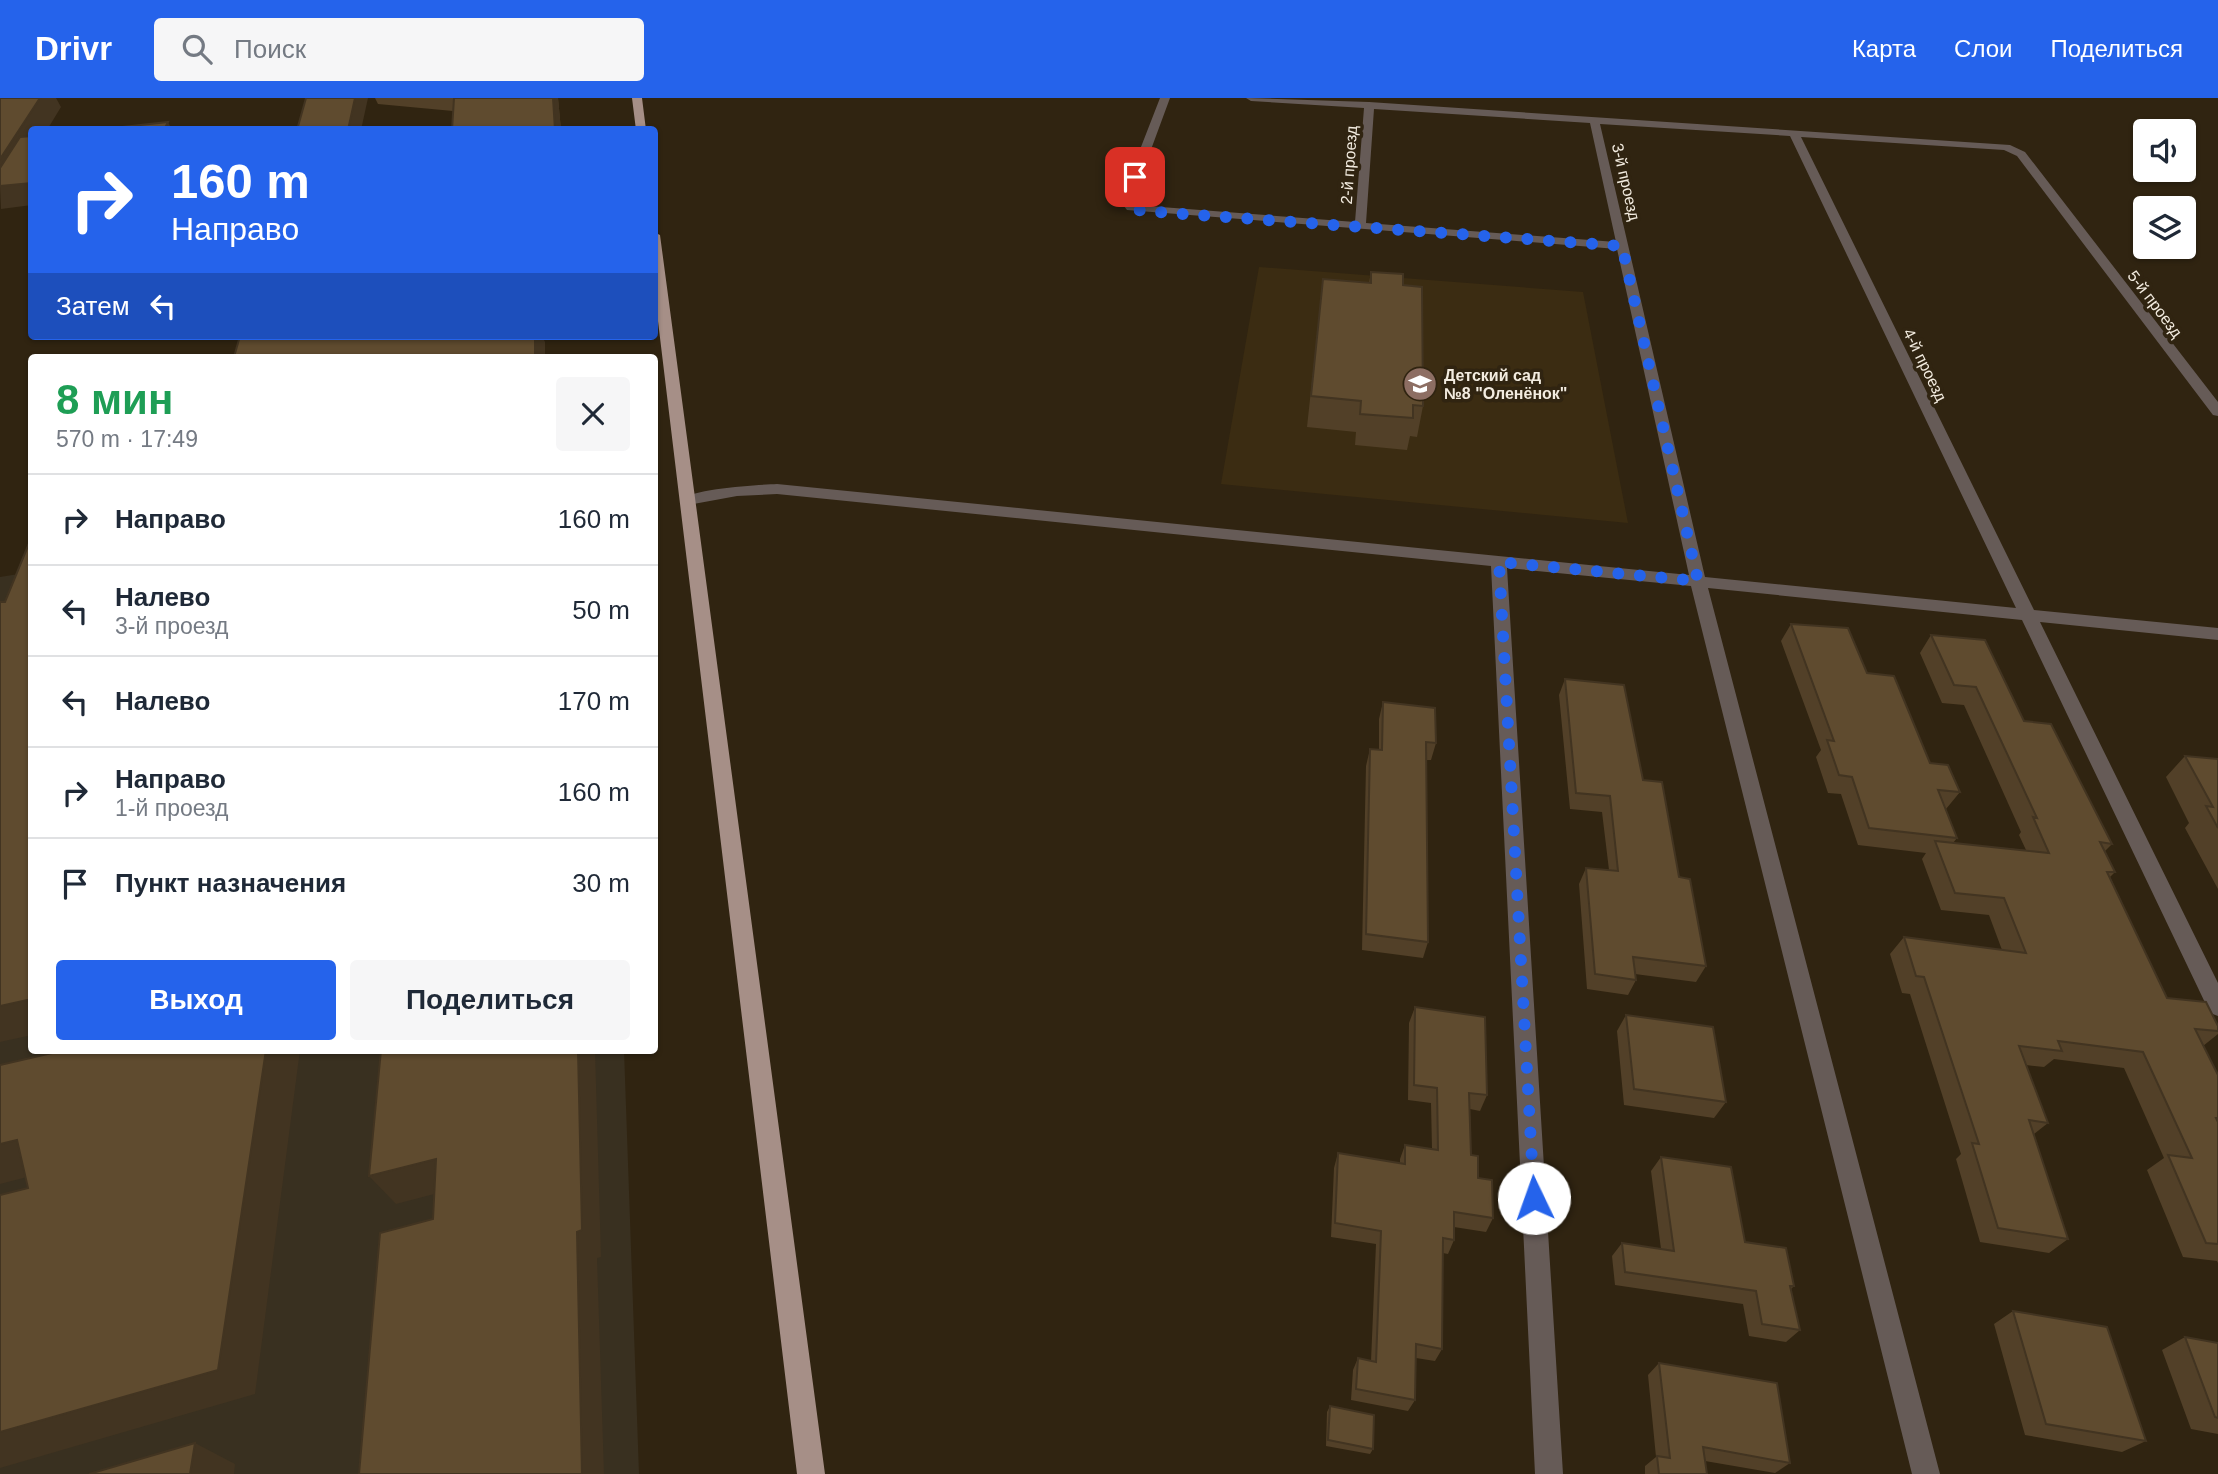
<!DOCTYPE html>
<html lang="ru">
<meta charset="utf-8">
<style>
body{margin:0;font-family:Arial,sans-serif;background:#f6f6f7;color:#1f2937;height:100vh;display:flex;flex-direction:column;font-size:26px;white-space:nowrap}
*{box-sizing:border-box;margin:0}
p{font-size:23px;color:#747a83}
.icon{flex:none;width:38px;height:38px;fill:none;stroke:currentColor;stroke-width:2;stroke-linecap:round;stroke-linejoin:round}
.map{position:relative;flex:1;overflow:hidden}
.panel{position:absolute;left:28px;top:256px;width:630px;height:700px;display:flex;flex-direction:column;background:#fff;border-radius:7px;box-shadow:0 2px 5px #0004}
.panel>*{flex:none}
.banner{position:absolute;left:28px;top:28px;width:630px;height:214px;border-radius:7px;box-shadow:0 2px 5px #0004;background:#2563eb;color:#fff;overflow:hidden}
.fabs{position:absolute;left:2133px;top:21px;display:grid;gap:14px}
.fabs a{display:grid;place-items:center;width:63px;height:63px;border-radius:7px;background:#fff;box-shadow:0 2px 5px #0004;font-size:35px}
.pin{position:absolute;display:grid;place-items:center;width:60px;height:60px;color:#fff;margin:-30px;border-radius:14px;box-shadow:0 4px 10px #0006}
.me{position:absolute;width:77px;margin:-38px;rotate:357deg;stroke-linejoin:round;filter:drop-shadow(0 0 5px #0008)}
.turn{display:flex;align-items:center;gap:24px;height:147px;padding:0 28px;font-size:32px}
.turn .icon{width:91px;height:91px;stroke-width:2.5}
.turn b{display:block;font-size:49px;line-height:60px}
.then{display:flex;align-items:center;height:66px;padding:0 28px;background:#0003;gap:14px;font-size:26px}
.round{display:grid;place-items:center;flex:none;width:74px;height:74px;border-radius:7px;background:#f6f6f7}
.summary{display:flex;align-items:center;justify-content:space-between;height:119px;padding:0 28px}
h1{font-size:42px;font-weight:700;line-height:52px;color:#1e9e55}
.action{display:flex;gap:14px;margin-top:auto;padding:14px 28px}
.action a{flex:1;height:80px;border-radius:7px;background:#2563eb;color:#fff;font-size:28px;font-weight:700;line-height:80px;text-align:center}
.action a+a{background:#f6f6f7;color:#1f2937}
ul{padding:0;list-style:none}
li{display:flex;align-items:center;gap:21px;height:91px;padding:0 28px;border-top:2px solid #e0e1e3}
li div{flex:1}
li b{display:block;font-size:26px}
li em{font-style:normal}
header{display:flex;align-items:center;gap:42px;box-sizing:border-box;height:98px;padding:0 35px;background:#2563eb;color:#fff}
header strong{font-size:33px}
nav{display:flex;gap:38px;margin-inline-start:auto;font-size:24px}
.search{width:490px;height:63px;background:#f6f6f7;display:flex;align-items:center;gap:18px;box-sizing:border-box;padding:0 24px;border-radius:7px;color:#747a83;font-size:26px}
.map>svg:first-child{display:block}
</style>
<header>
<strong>Drivr</strong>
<div class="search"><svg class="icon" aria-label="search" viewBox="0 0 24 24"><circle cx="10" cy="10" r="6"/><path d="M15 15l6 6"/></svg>Поиск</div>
<nav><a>Карта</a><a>Слои</a><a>Поделиться</a></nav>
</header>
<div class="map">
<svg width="2218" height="1376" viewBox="0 0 2218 1376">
<rect width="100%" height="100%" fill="#302411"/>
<!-- industrial -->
<path fill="#393020" d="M31,474L32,952H624L639,1376H0V479Z"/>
<!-- built -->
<path fill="#3b2c12" d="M1259,169L1583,194L1628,425L1221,386Z"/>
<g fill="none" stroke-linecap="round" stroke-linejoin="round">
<!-- minor -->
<path fill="#665b57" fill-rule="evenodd" d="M1160,0H1170L1132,103L1135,107L1355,124L1364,10L1251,3L1246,0L1369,4L2010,47L2025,54L2218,304V318L2213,317L2017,58L2004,52L1801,39L2034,512L2218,530V542L2040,524L2218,885V918L2210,915L2022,522L1708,490L1940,1376H1912L1691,488L1507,470L1563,1376H1535L1491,468L777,396L737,398L688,407L680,402C694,390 757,387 777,386L1689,477L1617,151L1127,112L1120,103ZM1374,11L1590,25L1616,144L1366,125ZM1600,26L1790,38L2016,510L1705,479Z"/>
<!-- primary -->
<path fill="#a68f87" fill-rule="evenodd" d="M632,0H642L646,32H636Z
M654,134L660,137L825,1376H797L654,190Z"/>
</g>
<!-- wall -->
<path fill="#524028" d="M375,0H558L561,32H452L453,13L378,6Z
M1371,174L1423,308L1417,339L1410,338L1407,352L1355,347L1356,334L1307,329L1323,181L1369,185Z
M1791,526L1867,575L1930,665L1960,694L1946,711L1957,740L1953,745L2026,752L2019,737L2021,734L1964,607L1942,605L1920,555L1931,537L2024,623L2112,746L2105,753L2115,774L2110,779L2167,900L2218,928V936L2203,948L2218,977V1165L2217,1163L2183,1159L2147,1072L2164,1060L2124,970L2054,961L2044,969L2026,967L2048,1025L2034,1036L2068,1141L2049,1155L1980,1144L1956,1061L1961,1056L1910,896L1902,895L1890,856L1904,839L2002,852L1989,817L1941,812L1922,761L1926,755L1858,747L1841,696L1828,695L1816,659L1821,652L1781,543Z
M1565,581L1643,682L1679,779L1706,868L1696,884L1635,876L1636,882L1628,897L1587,891L1579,786L1586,770L1609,772L1602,714L1570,711L1559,597Z
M1383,604L1436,645L1431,662H1426L1428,844L1423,860L1362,852L1366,668L1370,651L1379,652V621Z
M2185,658L2218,661V791L2185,730L2189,725L2166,679Z
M1415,909L1487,997L1480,1013L1470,1011L1471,1057L1493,1120L1486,1134L1454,1129V1142L1448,1156L1443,1155L1442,1251L1435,1263L1416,1260L1415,1302L1408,1313L1351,1302L1353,1272L1358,1260L1371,1263L1376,1146L1331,1139L1334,1070L1338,1055L1400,1065V1061L1405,1047L1432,1051L1431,1005L1408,1002L1409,925Z
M1626,917L1726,1004L1714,1020L1624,1007L1617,933Z
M1661,1059L1745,1144L1794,1188L1791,1191L1800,1232L1786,1244L1749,1238L1743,1206L1615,1187L1612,1158L1622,1145L1661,1151L1651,1073Z
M2013,1213L2146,1343L2122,1354L2025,1337L1994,1226Z
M2185,1239L2218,1245V1336L2191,1331L2162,1252Z
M1659,1265L1790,1365L1775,1375L1705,1363L1707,1376H1645V1368L1656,1359L1648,1277Z
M1330,1308L1373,1351L1370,1356L1326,1348L1327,1314Z"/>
<!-- shaded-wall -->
<path fill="#423421" d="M40,0H56L61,9L47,32H32V57L0,86V61Z
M355,0H368L361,32H348Z
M553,0H558L561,32H555Z
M168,24L172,32H164Z
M32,85V107L1,111L0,88Z
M535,238H542L545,244V259H535Z
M32,901V937L0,944V908Z
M266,952H300L255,1296L0,1370V1334Z
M578,952H595L601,1159L597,1160L604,1376H582L577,1134Z
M17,1042L58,1071L0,1086V1046Z
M436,1061L461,1089L396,1106L369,1078Z
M195,1345L235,1366L234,1376H190Z"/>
<!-- building -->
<path fill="#5f4b2f" stroke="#423421" stroke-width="2" d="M0,0H40L0,61Z
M306,0H355L348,32H297Z
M454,0H553L555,32H452Z
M168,24L164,32H95Z
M32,38V85L0,88V70L20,39Z
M1371,174L1403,176V187L1422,189L1423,308L1413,307V320L1360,316L1361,303L1311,298L1323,181L1371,185Z
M240,238H535V259H234Z
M32,438V901L0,908V504H5Z
M1791,526L1848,530L1867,575L1894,578L1930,665L1948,667L1960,694L1938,692L1957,740L1869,730L1852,679L1839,677L1827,642L1834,643Z
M1931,537L1985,542L2024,623L2051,626L2112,746L2100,744L2115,774H2107L2167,900L2206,904L2218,928V933L2195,931L2218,977V1020H2216L2218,1024V1146L2206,1145L2168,1057L2192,1060L2143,954L2058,943L2062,953L2019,948L2048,1025L2029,1022L2068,1141L1998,1130L1972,1045L1979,1046L1924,879L1916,878L1904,839L2026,855L2004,800L1955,795L1935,743L2049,755L2033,719L2037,720L1976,589L1954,587Z
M1565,581L1624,587L1643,682L1662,684L1679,779L1690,781L1706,868L1633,859L1636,882L1595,876L1586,770L1618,773L1610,698L1576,695Z
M1383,604L1435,610L1436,645L1426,644L1428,844L1366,836L1370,651L1382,652Z
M2185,658L2218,661V730L2206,708L2213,709Z
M1415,909L1485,919L1487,997L1469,995L1471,1057L1478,1058V1080L1492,1082L1493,1120L1454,1114V1142L1443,1140L1442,1251L1416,1246L1415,1302L1356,1291L1358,1260L1376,1264L1381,1133L1335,1125L1338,1055L1405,1066V1047L1438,1052L1437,990L1414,987Z
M1626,917L1713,929L1726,1004L1634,991Z
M65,952H266L218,1272L0,1334V1097L28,1090L17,1042L0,1046V967Z
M381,952H578L582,1132L577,1134L582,1376H359L380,1135L433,1121L436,1061L369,1078Z
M1661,1059L1731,1069L1745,1144L1786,1150L1794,1188H1790L1800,1232L1762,1226L1756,1193L1625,1174L1622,1145L1674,1153Z
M2013,1213L2107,1229L2146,1343L2046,1326Z
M2185,1239L2218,1245V1320L2215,1319Z
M1659,1265L1777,1285L1790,1365L1703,1349L1707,1376H1659L1657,1358L1670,1360Z
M1330,1308L1374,1317L1373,1351L1328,1342Z
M195,1345L190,1376H89Z"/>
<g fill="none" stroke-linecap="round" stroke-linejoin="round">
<!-- route -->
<path stroke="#2563eb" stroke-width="12" stroke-dasharray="0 21.6" d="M1135,79L1126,103L1131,110L1143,113L1622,148L1698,483L1499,464L1534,1100"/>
</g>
<!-- icons -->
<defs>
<g id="school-disc" transform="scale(1.75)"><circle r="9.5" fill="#8d6e63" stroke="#302411"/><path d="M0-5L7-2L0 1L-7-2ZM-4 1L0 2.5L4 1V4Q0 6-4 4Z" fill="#fff"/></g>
</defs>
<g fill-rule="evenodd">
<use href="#school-disc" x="1420" y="286"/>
</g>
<g text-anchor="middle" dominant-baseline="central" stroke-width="7" stroke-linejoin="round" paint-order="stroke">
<!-- far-street labels -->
<g font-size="16" fill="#f3ece0" stroke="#302411">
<text transform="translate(1349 67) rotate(-86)">2-й проезд</text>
<text transform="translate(1626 84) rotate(77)">3-й проезд</text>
<text transform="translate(2155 206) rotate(53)">5-й проезд</text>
<text transform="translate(1925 267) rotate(64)">4-й проезд</text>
</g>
<!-- far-poi labels -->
<g font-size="16" font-weight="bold" fill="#f3ece0" stroke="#302411" text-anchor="start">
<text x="1444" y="277">Детский сад<tspan x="1444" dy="18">№8 "Оленёнок"</tspan></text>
</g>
</g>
</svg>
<div class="fabs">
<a><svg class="icon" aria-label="sound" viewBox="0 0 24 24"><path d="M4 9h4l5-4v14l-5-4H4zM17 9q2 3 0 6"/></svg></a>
<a><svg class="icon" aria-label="layers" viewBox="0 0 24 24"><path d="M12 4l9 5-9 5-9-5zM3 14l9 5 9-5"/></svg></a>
</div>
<div class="pin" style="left:1135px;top:79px;background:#d93025"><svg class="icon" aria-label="arrive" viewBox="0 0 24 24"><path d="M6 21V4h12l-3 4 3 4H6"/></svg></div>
<svg class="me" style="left:1534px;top:1100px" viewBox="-20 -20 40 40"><circle r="19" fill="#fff"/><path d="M0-13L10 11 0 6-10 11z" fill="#2563eb"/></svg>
<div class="banner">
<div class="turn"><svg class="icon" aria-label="right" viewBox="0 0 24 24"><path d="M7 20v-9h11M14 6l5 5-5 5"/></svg><div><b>160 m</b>Направо</div></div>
<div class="then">Затем<svg class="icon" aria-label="left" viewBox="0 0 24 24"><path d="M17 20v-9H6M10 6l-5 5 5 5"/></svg></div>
</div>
<section class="panel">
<div class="summary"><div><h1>8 мин</h1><p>570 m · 17:49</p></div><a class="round"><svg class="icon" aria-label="close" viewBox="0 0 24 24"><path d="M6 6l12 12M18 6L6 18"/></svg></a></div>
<ul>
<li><svg class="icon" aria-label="right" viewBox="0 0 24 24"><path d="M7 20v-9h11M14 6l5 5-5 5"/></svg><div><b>Направо</b></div><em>160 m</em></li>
<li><svg class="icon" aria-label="left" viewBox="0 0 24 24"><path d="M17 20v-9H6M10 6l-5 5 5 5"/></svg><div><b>Налево</b><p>3-й проезд</p></div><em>50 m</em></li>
<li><svg class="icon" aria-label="left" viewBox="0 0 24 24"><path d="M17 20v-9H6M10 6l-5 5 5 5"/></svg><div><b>Налево</b></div><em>170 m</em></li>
<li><svg class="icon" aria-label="right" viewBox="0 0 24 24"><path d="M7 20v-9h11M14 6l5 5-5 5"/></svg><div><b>Направо</b><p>1-й проезд</p></div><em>160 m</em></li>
<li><svg class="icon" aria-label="arrive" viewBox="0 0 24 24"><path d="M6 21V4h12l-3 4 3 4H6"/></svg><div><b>Пункт назначения</b></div><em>30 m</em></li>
</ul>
<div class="action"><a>Выход</a><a>Поделиться</a></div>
</section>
</div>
